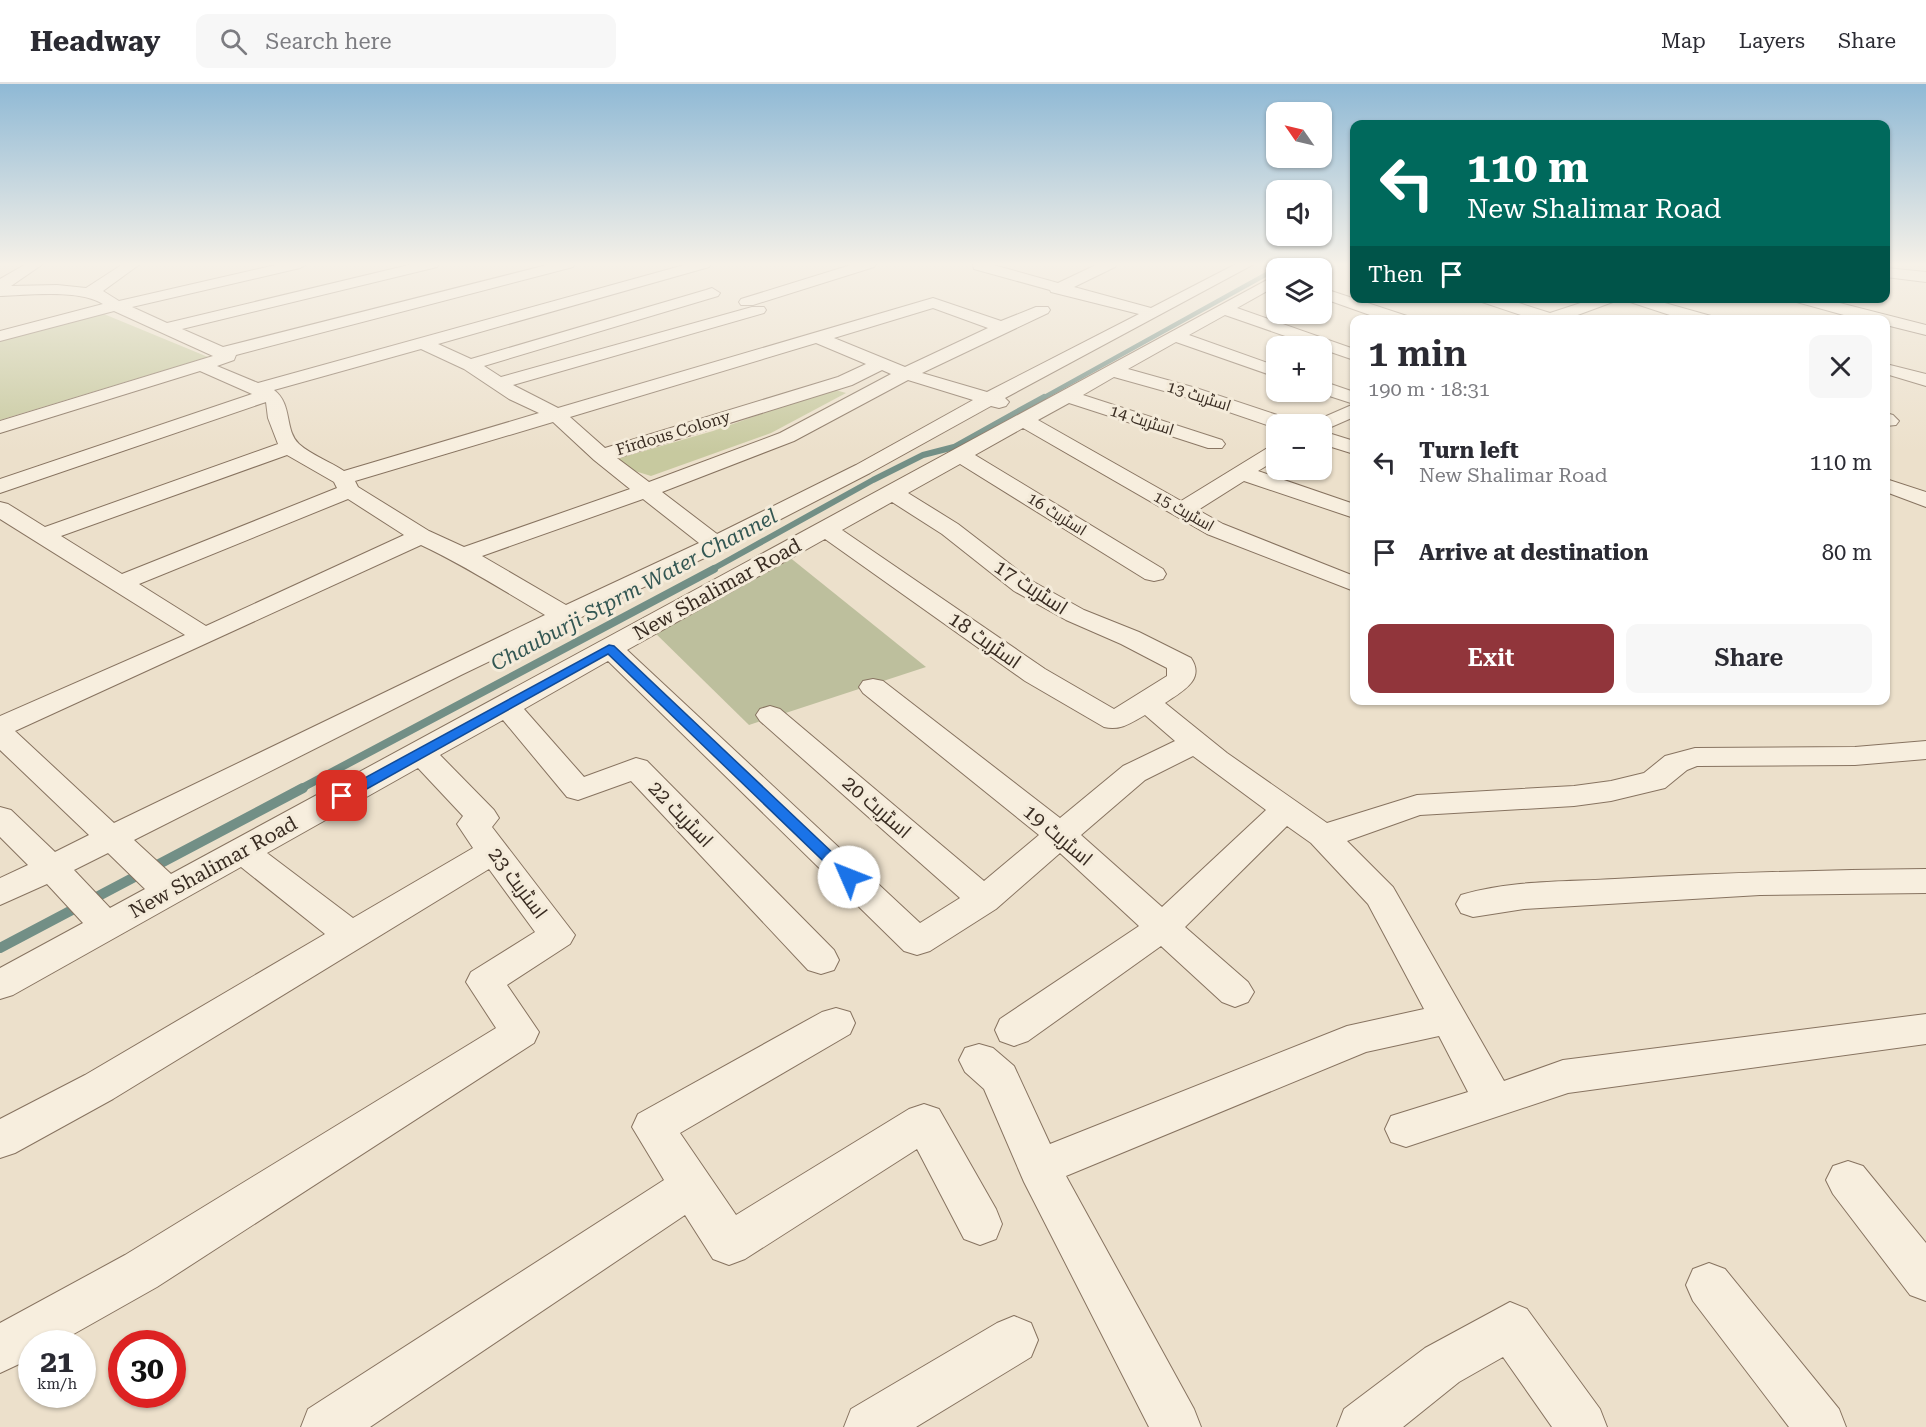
<!DOCTYPE html>
<meta charset="utf-8">
<style>
body{margin:0;font-family:"Roboto Serif",Cairo,serif;background:#f7f7f7;color:#2b2b33;height:100vh;display:flex;flex-direction:column;font-size:22px;white-space:nowrap}
*{box-sizing:border-box;margin:0}
p{font-size:20px;color:#7c7c81}
.icon{flex:none;width:33px;height:33px;fill:none;stroke:currentColor;stroke-width:2;stroke-linecap:round;stroke-linejoin:round}
.map{position:relative;flex:1;overflow:hidden}
.panel{position:absolute;left:1350px;top:231px;width:540px;height:390px;display:flex;flex-direction:column;background:#fff;border-radius:12px;box-shadow:0 2px 4px #0004}
.panel>*{flex:none}
.banner{position:absolute;left:1350px;top:36px;width:540px;height:183px;border-radius:12px;box-shadow:0 2px 4px #0004;background:#00695c;color:#fff;overflow:hidden}
.needle{width:39px;rotate:304deg}
.fabs{position:absolute;left:1266px;top:18px;display:grid;gap:12px}
.fabs a{display:grid;place-items:center;width:66px;height:66px;border-radius:12px;background:#fff;box-shadow:0 2px 4px #0004;font-size:30px}
.speed{position:absolute;left:18px;top:1246px;display:flex;gap:12px;font-size:30px;font-weight:700;text-align:center}
.speed>*{display:grid;place-content:center;width:78px;height:78px;border-radius:50%;background:#fff;box-shadow:0 2px 4px #0004;line-height:1}
.speed small{font-size:15px;font-weight:400}
.speed .limit{border:9px solid #d22;background:#fff;color:#111}
.pin{position:absolute;display:grid;place-items:center;width:51px;height:51px;color:#fff;margin:-26px;border-radius:12px;box-shadow:0 3px 9px #0006}
.me{position:absolute;width:66px;margin:-33px;rotate:314deg;stroke-linejoin:round;filter:drop-shadow(0 0 4px #0008)}
.turn{display:flex;align-items:center;gap:21px;height:126px;padding:0 18px;font-size:27px}
.turn .icon{width:78px;height:78px;stroke-width:2.5}
.turn b{display:block;font-size:42px;line-height:51px}
.then{display:flex;align-items:center;height:57px;padding:0 18px;background:#0003;gap:12px;font-size:22px}
.round{display:grid;place-items:center;flex:none;width:63px;height:63px;border-radius:12px;background:#f7f7f7}
.overview{display:flex;align-items:center;justify-content:space-between;height:102px;padding:0 18px}
h1{font-size:36px;font-weight:600;line-height:45px}
.primary-button{display:flex;gap:12px;margin-top:auto;padding:12px 18px}
.primary-button a{flex:1;height:69px;border-radius:12px;background:#91353b;color:#fff;font-size:24px;font-weight:600;line-height:69px;text-align:center}
.primary-button a+a{background:#f7f7f7;color:#2b2b33}
ul{padding:0;list-style:none}
li{display:flex;align-items:center;gap:18px;height:90px;padding:0 18px}
li div{flex:1}
li b{display:block;font-size:22px}
li em{font-style:normal}
header{display:flex;align-items:center;gap:36px;box-sizing:border-box;height:84px;padding:0 30px;background:#fff;border-bottom:2px solid #e1e1e2}
header strong{font-size:28px}
nav{display:flex;gap:33px;margin-inline-start:auto;font-size:21px}
.search{width:420px;height:54px;background:#f7f7f7;display:flex;align-items:center;gap:15px;box-sizing:border-box;padding:0 21px;border-radius:12px;color:#7c7c81;font-size:22px}
.map>svg:first-child{display:block}
</style>
<header>
<strong>Headway</strong>
<div class="search"><svg class="icon" aria-label="search" viewBox="0 0 24 24"><circle cx="10" cy="10" r="6"/><path d="M15 15l6 6"/></svg>Search here</div>
<nav><a>Map</a><a>Layers</a><a>Share</a></nav>
</header>
<div class="map">
<svg width="1926" height="1343" viewBox="0 0 1926 1343">
<rect width="100%" height="100%" fill="#ece0cb"/>
<!-- green -->
<path fill="#c7c99f" d="M99,228L208,273L0,336V254Z
M832,305L846,309L771,349L651,392L606,378L713,347Z"/>
<!-- cemetery -->
<path fill="#bdbf9d" d="M783,468L926,583L749,641L649,543Z"/>
<g fill="none" stroke-linecap="round" stroke-linejoin="round">
<!-- stream-far3 -->
<path stroke="#728f86" stroke-width="4.5" d="M1041,315L1285,180"/>
<!-- stream-far2 -->
<path stroke="#728f86" stroke-width="6" d="M711,486L873,396L923,371L954,363L1044,313"/>
<!-- stream-far1 -->
<path stroke="#728f86" stroke-width="8" d="M300,705L714,485"/>
<!-- stream -->
<path stroke="#728f86" stroke-width="10" d="M0,864L303,704"/>
<!-- minor casing -->
<g stroke="#877360" stroke-width="2">
<path id="minor" d="M26,180H43L11,202L57,201L86,204L123,180H140L103,207L119,217L280,180H307L300,184L132,223L167,239L413,180H439L437,183L182,245L223,263L551,180H575L573,183L236,271L234,276L217,282L258,299L688,180H711L709,183L438,260L471,275L706,206L712,204L720,209L718,212L484,282L501,293L752,223H764L766,226L764,229L513,301L558,324L933,214L1001,237L1036,223H1048L1050,226L1048,229L922,289L987,308L1139,230L1051,208L1050,206L974,185L973,180H990L1058,199L1098,180H1117L1115,183L1074,203L1151,224L1236,180H1254L1005,314L1009,318L1006,322L999,324L991,322L870,389L723,465L461,591L134,756L171,790L1276,191V202L1237,224L1354,265V276L1322,265V262H1314L1225,231L1189,251L1276,282V293L1176,258L1128,285L1196,304L1292,336L1295,340H1276V344L1182,312L1114,293L1083,311L1222,356L1225,360L1222,364H1208L1069,319L1038,336L1181,417L1269,363L1276,361V376L1258,387L1354,420V434L1244,397L1198,426L1223,440L1354,492V507L1207,450L1023,344L975,371L1163,485L1166,490L1163,495L1154,497L1145,495L960,380L908,409L958,440L1032,497L1084,526L1139,548L1191,574C1206,596 1181,608 1165,619L1227,669L1327,739L1417,711L1574,702L1611,697L1644,689L1665,672L1695,664L1855,663L1926,657V675L1855,681L1697,682L1687,686L1665,704L1611,717L1574,722L1420,731L1347,757L1393,803L1504,997L1563,976L1926,930V960L1568,1009L1406,1063L1391,1058L1385,1045L1391,1032L1468,1008L1439,952L1366,968L1066,1092L1194,1325L1201,1343H1149L1024,1098L984,1005L965,988L959,976L965,964L979,960L993,964L1014,982L1050,1060L1347,942L1424,925L1368,820L1311,759L1287,742L1185,843L1248,898L1254,908L1248,918L1235,923L1222,918L1161,862L1028,957L1014,962L1000,957L995,946L1000,935L1139,842L1060,769L996,825L930,867L917,871L904,867L608,577L524,625L584,693L636,674L647,677L834,866L839,876L834,886L821,890L808,886L631,697L578,716L567,713L503,636L440,671L494,726L499,734L492,743L575,851L570,860L507,901L539,948L534,959L157,1203L56,1260H32V1274L0,1289V1239L125,1171L496,944L466,898L471,888L535,848L489,785L113,1015L15,1069L0,1074V1035L85,991L325,850L241,783L13,911L0,915V884L83,839L47,800L0,821V794L28,781L0,753V723L11,726L55,768L89,751L0,666V632L185,551L0,435V418L8,420L45,443L278,360L268,334L266,318L0,409V395L252,310L200,287L0,349V337L213,272L114,227L0,257V247L103,220C79,205 28,211 0,212V195ZM933,224L988,244L905,283L834,254ZM816,259L866,280L838,293L605,364L570,333ZM421,265L464,285L509,315L539,329L344,387C331,378 311,371 299,360C284,346 293,320 274,306ZM882,286L891,290L780,349L649,398L617,374L852,301ZM908,296L973,316L856,381L717,450L662,408L794,357ZM553,338L594,376L630,405L464,463L429,447L358,403L355,397ZM287,371L334,398L337,404L122,490L61,452ZM348,415L404,451L206,542L139,500ZM643,415L699,459L566,521L482,472ZM892,418L942,450L1014,507L1066,536L1121,560L1167,584V592L1114,625L1045,585L842,446ZM825,455L1025,597L1104,643C1120,647 1131,639 1145,631L1175,657L1123,682L1060,734L883,597L873,595L863,597L859,603L863,609L1039,751L984,797L780,625L770,622L760,625L756,631L760,637L960,814L920,839L627,566ZM421,461C464,481 504,507 545,531L114,739L15,647ZM1193,672L1266,726L1162,823L1081,751L1145,696ZM418,684L463,732L457,740L473,764L353,834L267,769ZM108,769L145,805L110,824L74,786Z
M854,180H876L874,183L753,221H741L739,218L741,215Z
M1292,180H1311L1307,184H1289Z
M1886,184L1926,188V198L1886,193Z
M1322,204L1407,232L1409,236H1384L1322,214Z
M1477,214H1503L1550,229L1596,214H1647L1711,232L1713,236H1685L1621,215L1564,236H1536L1479,217Z
M1791,214H1820L1926,241V251L1886,241V236H1862L1793,217Z
M1886,280L1926,290V302L1886,290Z
M1322,297L1354,308V320L1317,308H1322Z
M1354,320V333L1322,347L1354,357V370L1322,360V340H1312L1315,337Z
M1886,329L1893,331L1899,337L1896,341L1886,342Z
M1886,395L1926,408V423L1886,408Z
M1926,785V809L1760,811L1524,825L1473,833L1461,829L1456,820L1461,811C1510,796 1565,798 1615,795C1719,789 1822,786 1926,785Z
M836,924L850,928L855,939L850,950L680,1049L736,1131L909,1025L924,1020L939,1025L996,1125L1002,1140L996,1155L980,1161L964,1155L917,1065L745,1175L729,1181L713,1175L685,1131L370,1343H301L308,1325L664,1096L632,1043L638,1030L822,928Z
M1848,1077L1863,1082L1926,1159V1217L1910,1211L1833,1110L1826,1096L1833,1082Z
M1709,1179L1725,1185L1839,1325L1846,1343H1789L1693,1217L1686,1201L1693,1185Z
M1510,1218L1527,1225L1600,1325L1607,1343H1552L1503,1273L1459,1298L1403,1343H1337L1344,1325L1425,1264Z
M1014,1232L1031,1239L1038,1256L1031,1273L916,1343H844L851,1325L997,1239Z"/>
</g>
<!-- minor -->
<use href="#minor" fill="#f7eede" fill-rule="evenodd"/>
</g>
<!-- sky -->
<linearGradient id="sky" x2="0" y2="1"><stop stop-color="#8fb9d5"/><stop offset="0.49" stop-color="#f6f1e8"/><stop offset="1" stop-color="#f6f1e8" stop-opacity="0"/></linearGradient>
<rect width="1926" height="368" fill="url(#sky)"/>
<!-- route -->
<path fill="#1a73e8" stroke="#114b97" stroke-width="1.5" d="M609,561L614,562L854,789L857,793L854,797H844L608,570L347,716L342,717L334,712L337,709Z"/>
<g text-anchor="middle" dominant-baseline="central" stroke-width="6" stroke-linejoin="round" paint-order="stroke">
<!-- far-street labels -->
<g font-size="16" fill="#392c22" stroke="#f4ebda">
<text transform="translate(1199 312) rotate(18)">اسٹریٹ 13</text>
<text transform="translate(1142 336) rotate(18)">اسٹریٹ 14</text>
<text transform="translate(673 349) rotate(-17)">Firdous Colony</text>
<text transform="translate(1184 427) rotate(29)">اسٹریٹ 15</text>
<text transform="translate(1057 430) rotate(32)">اسٹریٹ 16</text>
</g>
<!-- street labels -->
<g font-size="20" fill="#392c22" stroke="#f4ebda">
<text transform="translate(1031 503) rotate(33)">اسٹریٹ 17</text>
<text transform="translate(717 505) rotate(-29)">New Shalimar Road</text>
<text transform="translate(985 556) rotate(35)">اسٹریٹ 18</text>
<text transform="translate(877 723) rotate(41)">اسٹریٹ 20</text>
<text transform="translate(681 730) rotate(46)">اسٹریٹ 22</text>
<text transform="translate(1058 751) rotate(40)">اسٹریٹ 19</text>
<text transform="translate(213 783) rotate(-29)">New Shalimar Road</text>
<text transform="translate(518 799) rotate(53)">اسٹریٹ 23</text>
</g>
<!-- water labels -->
<g font-size="21" font-style="italic" fill="#335753" stroke="#f4ebda">
<text transform="translate(634 506) rotate(-28)">Chauburji Stprm Water Channel</text>
</g>
</g>
</svg>
<div class="fabs">
<a><svg class="needle" viewBox="-14 -14 28 28"><path d="M0-13l5 13h-10z" fill="#e53935"/><path d="M0 13l5-13h-10z" fill="#7c7c81"/></svg></a>
<a><svg class="icon" aria-label="sound" viewBox="0 0 24 24"><path d="M4 9h4l5-4v14l-5-4H4zM17 9q2 3 0 6"/></svg></a>
<a><svg class="icon" aria-label="layers" viewBox="0 0 24 24"><path d="M12 4l9 5-9 5-9-5zM3 14l9 5 9-5"/></svg></a>
<a>+</a>
<a>−</a>
</div>
<div class="speed"><div>21<small>km/h</small></div><div class="limit">30</div></div>
<div class="pin" style="left:342px;top:712px;background:#d93025"><svg class="icon" aria-label="arrive" viewBox="0 0 24 24"><path d="M6 21V4h12l-3 4 3 4H6"/></svg></div>
<svg class="me" style="left:849px;top:793px" viewBox="-20 -20 40 40"><circle r="19" fill="#fff"/><path d="M0-13L10 11 0 6-10 11z" fill="#1a73e8"/></svg>
<div class="banner">
<div class="turn"><svg class="icon" aria-label="left" viewBox="0 0 24 24"><path d="M17 20v-9H6M10 6l-5 5 5 5"/></svg><div><b>110 m</b>New Shalimar Road</div></div>
<div class="then">Then<svg class="icon" aria-label="arrive" viewBox="0 0 24 24"><path d="M6 21V4h12l-3 4 3 4H6"/></svg></div>
</div>
<section class="panel">
<div class="overview"><div><h1>1 min</h1><p>190 m · 18:31</p></div><a class="round"><svg class="icon" aria-label="close" viewBox="0 0 24 24"><path d="M6 6l12 12M18 6L6 18"/></svg></a></div>
<ul>
<li><svg class="icon" aria-label="left" viewBox="0 0 24 24"><path d="M17 20v-9H6M10 6l-5 5 5 5"/></svg><div><b>Turn left</b><p>New Shalimar Road</p></div><em>110 m</em></li>
<li><svg class="icon" aria-label="arrive" viewBox="0 0 24 24"><path d="M6 21V4h12l-3 4 3 4H6"/></svg><div><b>Arrive at destination</b></div><em>80 m</em></li>
</ul>
<div class="primary-button"><a>Exit</a><a>Share</a></div>
</section>
</div>
